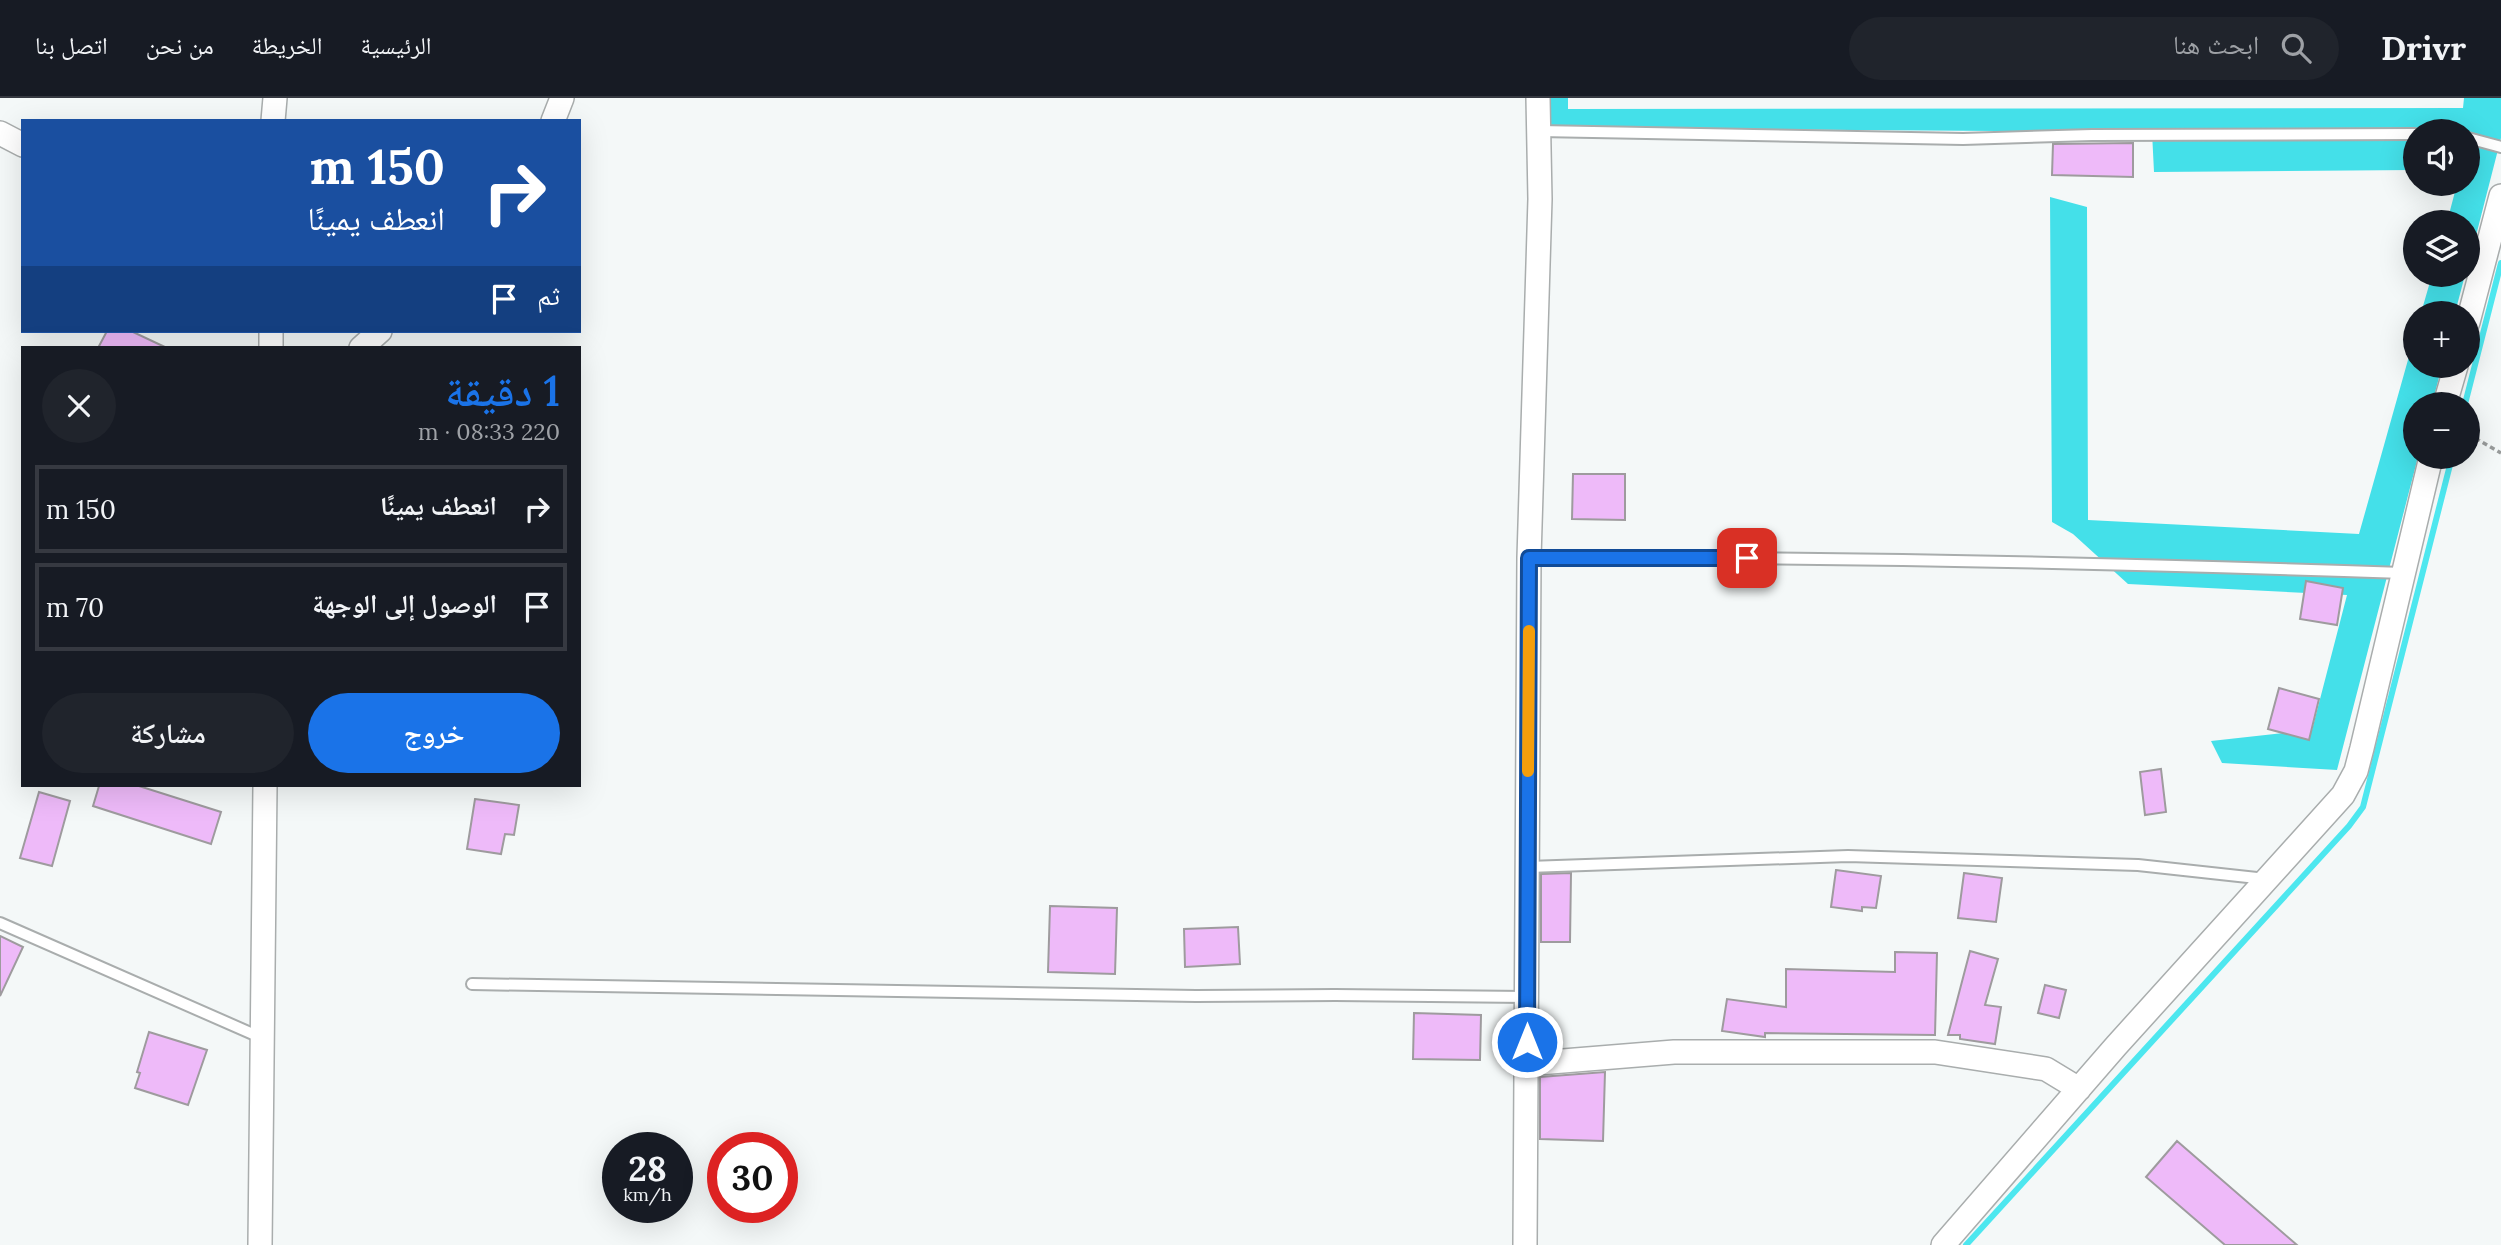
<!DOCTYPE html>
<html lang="ar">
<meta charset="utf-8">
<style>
body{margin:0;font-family:Lora,"Noto Naskh Arabic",serif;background:#20242c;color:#f1f3f6;direction:rtl;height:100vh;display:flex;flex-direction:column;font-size:26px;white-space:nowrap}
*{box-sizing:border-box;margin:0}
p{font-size:23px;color:#9ea1a6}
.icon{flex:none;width:38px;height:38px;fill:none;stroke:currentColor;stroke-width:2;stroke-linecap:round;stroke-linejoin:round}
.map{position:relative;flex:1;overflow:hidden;direction:ltr}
.sheet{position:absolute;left:21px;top:248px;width:560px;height:441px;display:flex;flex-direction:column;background:#171b24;border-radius:0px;box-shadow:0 7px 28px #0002;direction:rtl}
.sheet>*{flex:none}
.banner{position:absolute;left:21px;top:21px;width:560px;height:214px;border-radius:0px;box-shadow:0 7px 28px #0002;direction:rtl;background:#1a4fa0;color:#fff;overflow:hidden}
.tools{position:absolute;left:2403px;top:21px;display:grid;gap:14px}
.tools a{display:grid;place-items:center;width:77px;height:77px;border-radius:50%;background:#171b24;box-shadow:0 7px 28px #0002;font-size:35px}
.speed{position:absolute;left:602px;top:1034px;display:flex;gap:14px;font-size:35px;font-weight:700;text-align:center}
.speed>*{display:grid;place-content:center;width:91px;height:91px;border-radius:50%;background:#171b24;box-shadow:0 7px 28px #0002;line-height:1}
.speed small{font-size:18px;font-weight:400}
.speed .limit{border:10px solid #d22;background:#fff;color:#111}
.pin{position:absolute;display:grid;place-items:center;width:60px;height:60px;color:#fff;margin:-30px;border-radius:14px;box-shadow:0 4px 10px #0006}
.me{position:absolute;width:77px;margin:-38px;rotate:0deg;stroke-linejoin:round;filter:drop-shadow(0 0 5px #0008)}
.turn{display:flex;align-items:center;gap:24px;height:147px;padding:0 21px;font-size:32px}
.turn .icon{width:91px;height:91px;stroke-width:2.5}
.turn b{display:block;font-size:49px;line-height:60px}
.then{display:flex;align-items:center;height:66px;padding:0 21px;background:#0003;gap:14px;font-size:26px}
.round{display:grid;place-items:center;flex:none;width:74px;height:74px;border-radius:37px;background:#20242c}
.headline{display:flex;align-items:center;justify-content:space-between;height:119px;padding:0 21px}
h1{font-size:42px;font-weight:600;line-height:52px;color:#1a73e8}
.cta{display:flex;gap:14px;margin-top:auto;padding:14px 21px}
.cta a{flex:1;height:80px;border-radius:42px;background:#1a73e8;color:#fff;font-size:28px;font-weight:600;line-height:80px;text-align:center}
.cta a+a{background:#20242c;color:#f1f3f6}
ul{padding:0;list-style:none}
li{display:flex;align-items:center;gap:21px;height:88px;margin:0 14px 10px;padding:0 7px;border:4px solid #363941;border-radius:0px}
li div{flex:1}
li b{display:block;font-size:26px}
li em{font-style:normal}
header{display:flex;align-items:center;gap:42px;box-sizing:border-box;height:98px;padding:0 35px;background:#171b24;border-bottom:2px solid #363941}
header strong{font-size:33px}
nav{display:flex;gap:38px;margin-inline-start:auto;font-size:24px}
.search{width:490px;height:63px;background:#20242c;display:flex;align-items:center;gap:18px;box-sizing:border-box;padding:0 24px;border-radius:38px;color:#9ea1a6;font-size:26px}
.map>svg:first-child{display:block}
</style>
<header>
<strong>Drivr</strong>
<div class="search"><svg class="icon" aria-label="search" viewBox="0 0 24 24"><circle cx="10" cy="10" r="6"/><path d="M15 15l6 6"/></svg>ابحث هنا</div>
<nav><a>الرئيسية</a><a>الخريطة</a><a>من نحن</a><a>اتصل بنا</a></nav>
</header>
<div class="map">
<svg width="2501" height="1147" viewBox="0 0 2501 1147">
<rect width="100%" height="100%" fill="#f4f8f8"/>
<!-- forest -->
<path fill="#44e0e9" d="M1541,0H1568V11L2463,10L2464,0H2501V40L2468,169V124H2447L2457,86H2468V33H2415V72L2154,74L2152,34L1541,30Z
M2050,99L2087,109L2088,422L2359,436L2415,237V268H2442L2432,306H2415V359H2418L2337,672L2222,665L2211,643L2312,632L2347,497L2128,486L2073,436L2052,424Z
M2432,177H2465L2455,215H2421Z"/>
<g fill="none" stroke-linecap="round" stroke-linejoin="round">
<!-- stream -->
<path stroke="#4de7ef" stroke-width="6" d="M2465,306L2501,165
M1966,1147L2349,728L2363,709L2452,359"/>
</g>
<!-- building -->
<path fill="#eebaf9" stroke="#9e9b9e" stroke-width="2" d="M2133,45V79L2052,77L2053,46Z
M107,233H131L167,250H98Z
M1573,376H1625V422L1572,421Z
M2306,483L2343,490L2337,527L2300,521Z
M2279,590L2319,601L2309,642L2268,631Z
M2161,671L2166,714L2145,717L2140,674Z
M99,688H139L221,714L211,746L93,708Z
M39,694L70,703L52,768L20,760Z
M475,701L519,707L514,737L505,736L501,756L467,751Z
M1836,772L1881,778L1876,810L1862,809V813L1831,809Z
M1571,775L1570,844H1541V776Z
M1964,775L2002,780L1996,824L1958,820Z
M1050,808L1117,810L1115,876L1048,874Z
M1238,829L1240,866L1185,869L1184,831Z
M0,838L23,849L0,898Z
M1970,853L1998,861L1985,907L2001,909L1995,946L1960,941V937H1948Z
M1895,854L1937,855L1935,937L1765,935V939L1722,933L1727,901L1786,909V871L1895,874Z
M2045,887L2066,892L2059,920L2038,915Z
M1414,915L1481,917L1480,962L1413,961Z
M149,934L207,952L188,1007L135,990L140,975L137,974Z
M1605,974L1603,1043L1540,1041V979Z
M2177,1043L2297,1147H2225L2146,1079Z"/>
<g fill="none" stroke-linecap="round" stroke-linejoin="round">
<!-- lane casing -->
<g stroke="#a9adad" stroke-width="14">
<path id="lane" d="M1539,33L1963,41L2092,37L2415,36
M2468,40L2501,49
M1529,460C1820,458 2112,465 2403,475
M1528,769L1848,758L2138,767L2266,781
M0,825L262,940
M472,886L1196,898L1335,897L1527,899"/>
</g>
<!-- street casing -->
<g stroke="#a9adad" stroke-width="26">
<path id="street" d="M273,23L275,0
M553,23L562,0
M0,35L23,47
M2468,224L2501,98
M271,233V250
M361,250L380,233
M2445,306L2456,268
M1526,966L1674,954H1935L2046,971L2079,991
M260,1147L265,688
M1525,1147L1529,460L1540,101L1538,0
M1943,1147L2116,948L2343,697L2356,673L2362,650L2431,359"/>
</g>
<!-- path -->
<path stroke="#989b9b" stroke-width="3.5" stroke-dasharray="5 3.5" stroke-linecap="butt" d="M2468,336L2501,355"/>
<!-- lane -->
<use href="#lane" stroke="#fff" stroke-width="10"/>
<!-- street -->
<use href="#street" stroke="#fff" stroke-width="23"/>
</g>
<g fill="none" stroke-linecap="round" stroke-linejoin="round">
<!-- route casing -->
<g stroke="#114b97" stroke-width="18">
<path id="route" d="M1527,944L1529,460H1747"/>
</g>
<!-- route -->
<use href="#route" stroke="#1a73e8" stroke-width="12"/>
<!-- slow -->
<path stroke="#f59e0b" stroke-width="12" d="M1528,673L1529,533"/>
</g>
</svg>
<div class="tools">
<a><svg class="icon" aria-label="sound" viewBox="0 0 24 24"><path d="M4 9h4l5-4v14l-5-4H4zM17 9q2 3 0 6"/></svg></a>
<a><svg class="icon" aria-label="layers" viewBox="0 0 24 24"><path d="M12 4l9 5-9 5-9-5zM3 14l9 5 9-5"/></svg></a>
<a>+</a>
<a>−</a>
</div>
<div class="speed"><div>28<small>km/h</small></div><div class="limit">30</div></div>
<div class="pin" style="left:1747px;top:460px;background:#d93025"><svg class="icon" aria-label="arrive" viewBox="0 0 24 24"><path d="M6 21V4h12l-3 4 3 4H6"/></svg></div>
<svg class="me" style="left:1527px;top:944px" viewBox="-20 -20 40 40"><circle r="17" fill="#1a73e8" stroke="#fff" stroke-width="3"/><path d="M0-11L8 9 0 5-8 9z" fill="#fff"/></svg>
<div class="banner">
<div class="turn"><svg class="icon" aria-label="right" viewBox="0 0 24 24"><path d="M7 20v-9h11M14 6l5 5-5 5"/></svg><div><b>150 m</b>انعطف يمينًا</div></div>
<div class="then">ثم<svg class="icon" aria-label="arrive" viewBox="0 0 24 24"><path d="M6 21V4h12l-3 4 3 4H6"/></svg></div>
</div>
<section class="sheet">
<div class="headline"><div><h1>1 دقيقة</h1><p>220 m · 08:33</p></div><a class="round"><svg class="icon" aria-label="close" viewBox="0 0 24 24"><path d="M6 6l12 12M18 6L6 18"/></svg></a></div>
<ul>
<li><svg class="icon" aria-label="right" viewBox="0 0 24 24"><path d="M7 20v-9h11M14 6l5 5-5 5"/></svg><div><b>انعطف يمينًا</b></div><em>150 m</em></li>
<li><svg class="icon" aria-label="arrive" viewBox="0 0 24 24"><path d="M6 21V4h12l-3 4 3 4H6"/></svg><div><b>الوصول إلى الوجهة</b></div><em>70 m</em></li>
</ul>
<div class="cta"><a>خروج</a><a>مشاركة</a></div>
</section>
</div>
